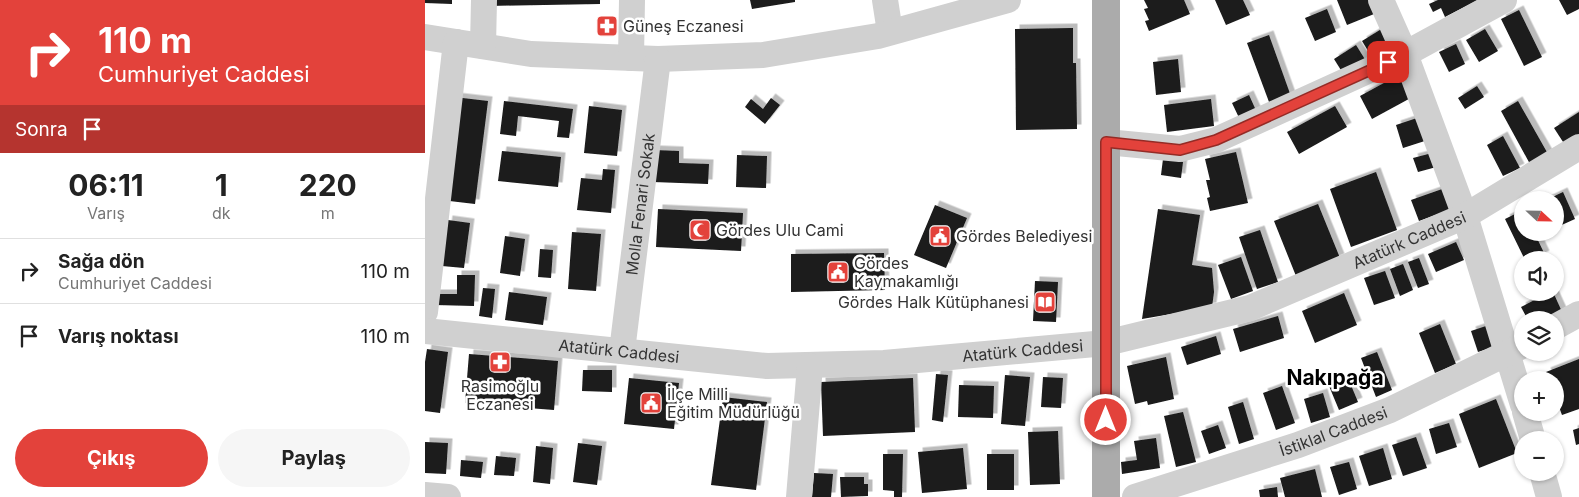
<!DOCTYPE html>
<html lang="tr">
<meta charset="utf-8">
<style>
body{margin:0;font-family:Inter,sans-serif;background:#f6f6f6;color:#222;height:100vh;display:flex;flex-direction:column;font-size:19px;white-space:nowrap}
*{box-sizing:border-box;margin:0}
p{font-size:16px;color:#767676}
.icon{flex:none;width:28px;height:28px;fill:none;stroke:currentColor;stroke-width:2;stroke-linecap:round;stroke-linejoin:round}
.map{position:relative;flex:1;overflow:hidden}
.drawer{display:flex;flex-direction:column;background:#fff;width:425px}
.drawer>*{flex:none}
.guide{background:#e3423b;color:#fff;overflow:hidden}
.needle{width:32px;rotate:112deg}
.buttons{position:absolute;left:1089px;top:191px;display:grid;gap:10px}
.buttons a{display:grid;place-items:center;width:50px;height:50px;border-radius:50%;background:#fff;box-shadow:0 1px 4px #0004;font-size:25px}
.pin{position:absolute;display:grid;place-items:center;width:42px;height:42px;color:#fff;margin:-21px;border-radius:10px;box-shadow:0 2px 8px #0006}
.me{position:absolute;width:55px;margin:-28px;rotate:0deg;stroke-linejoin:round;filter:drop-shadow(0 0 4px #0008)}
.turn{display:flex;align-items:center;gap:18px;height:105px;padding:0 15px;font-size:22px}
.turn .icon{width:65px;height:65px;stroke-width:2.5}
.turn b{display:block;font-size:35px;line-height:42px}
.then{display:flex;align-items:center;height:48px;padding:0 15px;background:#0003;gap:10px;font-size:19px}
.eta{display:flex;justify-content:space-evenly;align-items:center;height:85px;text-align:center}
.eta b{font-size:30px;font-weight:700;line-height:35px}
.action{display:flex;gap:10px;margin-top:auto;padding:10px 15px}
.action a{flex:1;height:58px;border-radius:30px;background:#e3423b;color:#fff;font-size:20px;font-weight:700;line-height:58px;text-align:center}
.action a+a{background:#f6f6f6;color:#222}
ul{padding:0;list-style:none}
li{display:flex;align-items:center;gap:15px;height:65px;padding:0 15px;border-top:1px solid #e0e0e0}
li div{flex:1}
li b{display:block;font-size:19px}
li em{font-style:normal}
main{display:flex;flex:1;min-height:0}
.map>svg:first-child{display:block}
</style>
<main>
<section class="drawer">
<div class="guide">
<div class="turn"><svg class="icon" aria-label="right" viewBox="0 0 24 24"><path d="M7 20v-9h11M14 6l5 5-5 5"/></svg><div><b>110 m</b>Cumhuriyet Caddesi</div></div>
<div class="then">Sonra<svg class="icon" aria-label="arrive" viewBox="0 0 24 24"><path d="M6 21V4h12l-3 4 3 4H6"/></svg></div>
</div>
<div class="eta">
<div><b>06:11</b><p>Varış</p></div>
<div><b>1</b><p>dk</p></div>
<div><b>220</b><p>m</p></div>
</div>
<ul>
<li><svg class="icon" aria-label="right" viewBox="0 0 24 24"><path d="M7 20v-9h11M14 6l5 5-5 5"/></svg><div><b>Sağa dön</b><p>Cumhuriyet Caddesi</p></div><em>110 m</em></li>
<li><svg class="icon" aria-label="arrive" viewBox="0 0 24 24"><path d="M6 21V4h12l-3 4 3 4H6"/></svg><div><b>Varış noktası</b></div><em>110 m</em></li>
</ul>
<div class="action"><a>Çıkış</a><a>Paylaş</a></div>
</section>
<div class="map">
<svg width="1154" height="497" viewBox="0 0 1154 497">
<defs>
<filter id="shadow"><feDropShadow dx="4.5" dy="-4.5" stdDeviation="0" flood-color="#0004"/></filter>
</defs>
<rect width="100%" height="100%" fill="#fff"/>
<!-- building -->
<path fill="#1a1a1a" filter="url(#shadow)" d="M0,0H27V4L0,3Z
M64,0H175V4L64,6Z
M325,0H370V2L327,9Z
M719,0H759L765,14L724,31L720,21L724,20L719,9L723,8Z
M790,0H818L825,15L801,25Z
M912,0H949L954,12L922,25Z
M1013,0H1053L1020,17L1016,8L1008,12L1004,4Z
M1134,0H1154V9L1142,15Z
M902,9L911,32L890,41L880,18Z
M1094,10L1117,57L1099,66L1076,19Z
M963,25L974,43L948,59L937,41Z
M648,28V63H651L652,129L591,130L590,29Z
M1060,29L1073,51L1054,62L1041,40Z
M844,35L868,102L847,110L822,43Z
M1031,44L1040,64L1024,72L1014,52Z
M931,45L941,61L919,75L909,59Z
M753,59L756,92L731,95L728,62Z
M981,71L993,94L947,119L935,96Z
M1052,86L1059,97L1040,109L1033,98Z
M824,95L834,117L817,124L807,103Z
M29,97L63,101L50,204L16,200Z
M346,98L355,105L340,124L320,107L326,99L338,109Z
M786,99L789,126L742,132L739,105Z
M79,101L148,109L144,138L132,137L134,121L93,116L91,136L75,134Z
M1093,101L1123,154L1105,164L1076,111Z
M164,106L197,110L192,156L159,153Z
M910,106L922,127L874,154L862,132Z
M1154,112V136L1140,145L1129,128Z
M998,116L1006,139L978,148L971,125Z
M1078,136L1095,168L1078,176L1062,145Z
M229,150L254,151V163L284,164L283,184L228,182Z
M77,151L136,157L133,187L73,181Z
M811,152L823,203L785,211L782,198L785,197L781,180H785L780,159Z
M1011,152L1015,166L993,172L988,158Z
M312,155L342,156L341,188L311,187Z
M738,159L758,162L756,178L736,175Z
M178,169L190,170L186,213L152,210L156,178L177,180Z
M951,172L972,230L926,247L905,189Z
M1020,188L1027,209L994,221L986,200Z
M1138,192L1150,219L1130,228V200H1121Z
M893,204L915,258L871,276L849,221Z
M510,205L542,218L521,268L489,255Z
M233,209L318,213L316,251L231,247Z
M733,209L775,215L767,265L787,268L789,292L787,307L717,319Z
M1098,210V232H1109L1120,255L1110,260H1100L1080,219Z
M23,220L45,223L39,268L17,266Z
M835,230L853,282L832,289L814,237Z
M147,232L176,234L171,291L143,289Z
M80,236L100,239L95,276L75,273Z
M1031,242L1039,260L1011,272L1003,254Z
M115,249L128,250L126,278L113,277Z
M459,253L460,290L366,292V254Z
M816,257L828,291L806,299L793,265Z
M994,258L1004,284L993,288L983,262Z
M978,264L988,290L975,296L965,269Z
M960,271L970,298L949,305L939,278Z
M32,275H50L49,306L10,305V294H32Z
M610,281L633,282L631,322L608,321Z
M58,288L70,289L67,318L54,316Z
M84,292L122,297L118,325L80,320Z
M1125,292H1128L1138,314L1125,320H1103L1096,307Z
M919,293L932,325L890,343L877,311Z
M853,316L859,338L815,352L808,329Z
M1015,324L1031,364L1010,373L994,333Z
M1067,324L1074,345L1053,352L1046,331Z
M791,336L796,354L762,365L756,347Z
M2,349L23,352L15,413L0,411V362Z
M952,352L967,390L951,397L936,358Z
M44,354L133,361L129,410L40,403Z
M741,357L749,399L723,405L722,401L710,404L702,366Z
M1154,359V409L1137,415L1130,396V380H1124L1121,372Z
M158,370H187V392L157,391Z
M511,374L523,375L518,422L507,420Z
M580,375L605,377L600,426L576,424Z
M618,377L638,378L636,408L616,407Z
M204,378L254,383L249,429L199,424Z
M488,378L490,432L398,436L396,382Z
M923,378L933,402L914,410L904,386Z
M534,385L569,386L568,418L533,417Z
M857,386L870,423L851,430L838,393Z
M898,393L905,417L886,423L879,399Z
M298,397L342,402L331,490L286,485Z
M1071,399L1092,453L1054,468L1034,414Z
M818,402L829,439L814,444L803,407Z
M758,412L771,462L751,467L739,416Z
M1024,423L1032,447L1011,454L1004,429Z
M793,425L801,448L784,454L776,431Z
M1154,428V444L1151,445L1148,430Z
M633,431L635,484L605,485L603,432Z
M991,437L1002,468L978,476L967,445Z
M731,438L735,468L697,474L696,462L712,460L709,441Z
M0,442L23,443L21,474L0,473Z
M153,443L177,446L172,485L148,482Z
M111,446L128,448L125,484L108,482Z
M538,448L542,489L497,493L493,452Z
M958,448L967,479L944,486L934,456Z
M458,454H478L477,497H469V491L458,490Z
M562,454H589V490H562Z
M71,456L91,458L89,476L69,475Z
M36,460L58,462L56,478L35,476Z
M924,462L932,489L914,495L905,467Z
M890,469L897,497H860L855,478Z
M389,473L408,474L406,497H387Z
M415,477H439V484H443V496L416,497Z
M852,487L853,497H835L834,490Z"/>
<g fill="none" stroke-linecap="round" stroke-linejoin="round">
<!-- minor -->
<g stroke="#d0d0d0" stroke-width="26">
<path d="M460,0L465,32"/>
<path d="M956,0L980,54L1040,216L1098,405"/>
<path d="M0,37L106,54L233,59L338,55L453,36L583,0"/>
<path d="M58,46L59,0"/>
<path d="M206,58L207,0"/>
<path d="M681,142L755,149L791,140L980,54L1079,0"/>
<path d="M0,312L31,42"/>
<path d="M1130,327L1154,314"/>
<path id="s1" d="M0,331L342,366L459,363L681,343L825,308L1040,216L1154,147"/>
<path id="s2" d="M197,351L233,59"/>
<path d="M1100,412L1108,440"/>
<path d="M1117,472L1124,497"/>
<path d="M0,495L23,497"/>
<path d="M374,497L385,366"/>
<path id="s3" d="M710,497L873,445L965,410L1097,346"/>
</g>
<!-- major -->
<path stroke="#ababab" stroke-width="28" d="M681,0V497"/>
</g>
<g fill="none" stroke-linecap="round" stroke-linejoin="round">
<!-- route casing -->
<g stroke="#942b26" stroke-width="12">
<path id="route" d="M681,420V142L755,150L791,140L963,62"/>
</g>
<!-- route -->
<use href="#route" stroke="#e3423b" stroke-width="9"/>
</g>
<!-- icons -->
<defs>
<g id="pharmacy-square" transform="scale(1.125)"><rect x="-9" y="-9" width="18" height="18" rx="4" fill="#e3423b" stroke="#fff"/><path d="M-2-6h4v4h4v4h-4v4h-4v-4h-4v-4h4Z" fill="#fff"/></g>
<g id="mosque-square" transform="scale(1.125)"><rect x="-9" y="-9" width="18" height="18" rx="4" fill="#e3423b" stroke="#fff"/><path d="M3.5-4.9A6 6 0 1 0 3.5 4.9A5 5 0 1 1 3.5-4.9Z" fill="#fff"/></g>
<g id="civic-square" transform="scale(1.125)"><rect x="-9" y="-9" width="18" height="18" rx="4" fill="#e3423b" stroke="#fff"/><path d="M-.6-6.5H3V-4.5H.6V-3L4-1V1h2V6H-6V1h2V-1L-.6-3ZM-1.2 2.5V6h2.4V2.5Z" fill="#fff"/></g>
<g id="library-square" transform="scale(1.125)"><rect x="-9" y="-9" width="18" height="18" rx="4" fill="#e3423b" stroke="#fff"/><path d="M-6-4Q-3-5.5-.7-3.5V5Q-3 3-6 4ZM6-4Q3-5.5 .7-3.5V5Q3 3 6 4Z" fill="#fff"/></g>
</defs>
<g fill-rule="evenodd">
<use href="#pharmacy-square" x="182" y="26"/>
<use href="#mosque-square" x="275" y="230"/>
<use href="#civic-square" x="515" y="236"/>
<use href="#civic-square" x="413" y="272"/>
<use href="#library-square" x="620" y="302"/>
<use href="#pharmacy-square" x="75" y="362"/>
<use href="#civic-square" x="226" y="403"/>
</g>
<g text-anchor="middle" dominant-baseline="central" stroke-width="5" stroke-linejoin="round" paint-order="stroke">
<!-- poi labels -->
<g font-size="16" fill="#333" stroke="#fff" text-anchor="start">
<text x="198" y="26">Güneş Eczanesi</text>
<text x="291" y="230">Gördes Ulu Cami</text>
<text x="531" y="236">Gördes Belediyesi</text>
<text x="429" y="263">Gördes<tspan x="429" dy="18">Kaymakamlığı</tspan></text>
<text x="604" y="302" text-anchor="end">Gördes Halk Kütüphanesi</text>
<text x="75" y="386" text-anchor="middle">Rasimoğlu<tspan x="75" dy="18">Eczanesi</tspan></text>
<text x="242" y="394">İlçe Milli<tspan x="242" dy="18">Eğitim Müdürlüğü</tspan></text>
</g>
<!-- street labels -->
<g font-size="16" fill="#333" stroke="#fff">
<text stroke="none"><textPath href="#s2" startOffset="148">Molla Fenari Sokak</textPath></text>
<text stroke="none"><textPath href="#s1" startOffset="1005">Atatürk Caddesi</textPath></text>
<text stroke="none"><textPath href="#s1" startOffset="195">Atatürk Caddesi</textPath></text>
<text stroke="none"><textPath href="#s1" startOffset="600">Atatürk Caddesi</textPath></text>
<text stroke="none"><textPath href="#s3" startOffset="209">İstiklal Caddesi</textPath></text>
</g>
<!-- district labels -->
<g font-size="21" font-weight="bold" fill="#000" stroke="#fff">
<text x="910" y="377">Nakıpağa</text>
</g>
</g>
</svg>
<div class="buttons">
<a><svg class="needle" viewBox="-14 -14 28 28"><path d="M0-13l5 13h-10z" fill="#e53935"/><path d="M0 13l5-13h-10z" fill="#767676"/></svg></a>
<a><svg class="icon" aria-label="sound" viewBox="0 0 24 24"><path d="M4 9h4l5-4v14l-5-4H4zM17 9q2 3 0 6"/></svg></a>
<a><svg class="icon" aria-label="layers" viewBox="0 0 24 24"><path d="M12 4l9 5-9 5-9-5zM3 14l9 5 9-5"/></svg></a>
<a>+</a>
<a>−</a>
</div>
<div class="pin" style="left:963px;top:62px;background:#d93025"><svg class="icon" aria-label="arrive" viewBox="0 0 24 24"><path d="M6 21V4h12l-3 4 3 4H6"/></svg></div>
<svg class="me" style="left:681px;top:420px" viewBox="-20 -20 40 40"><circle r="17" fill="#e3423b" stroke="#fff" stroke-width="3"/><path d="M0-11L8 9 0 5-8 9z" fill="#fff"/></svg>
</div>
</main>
